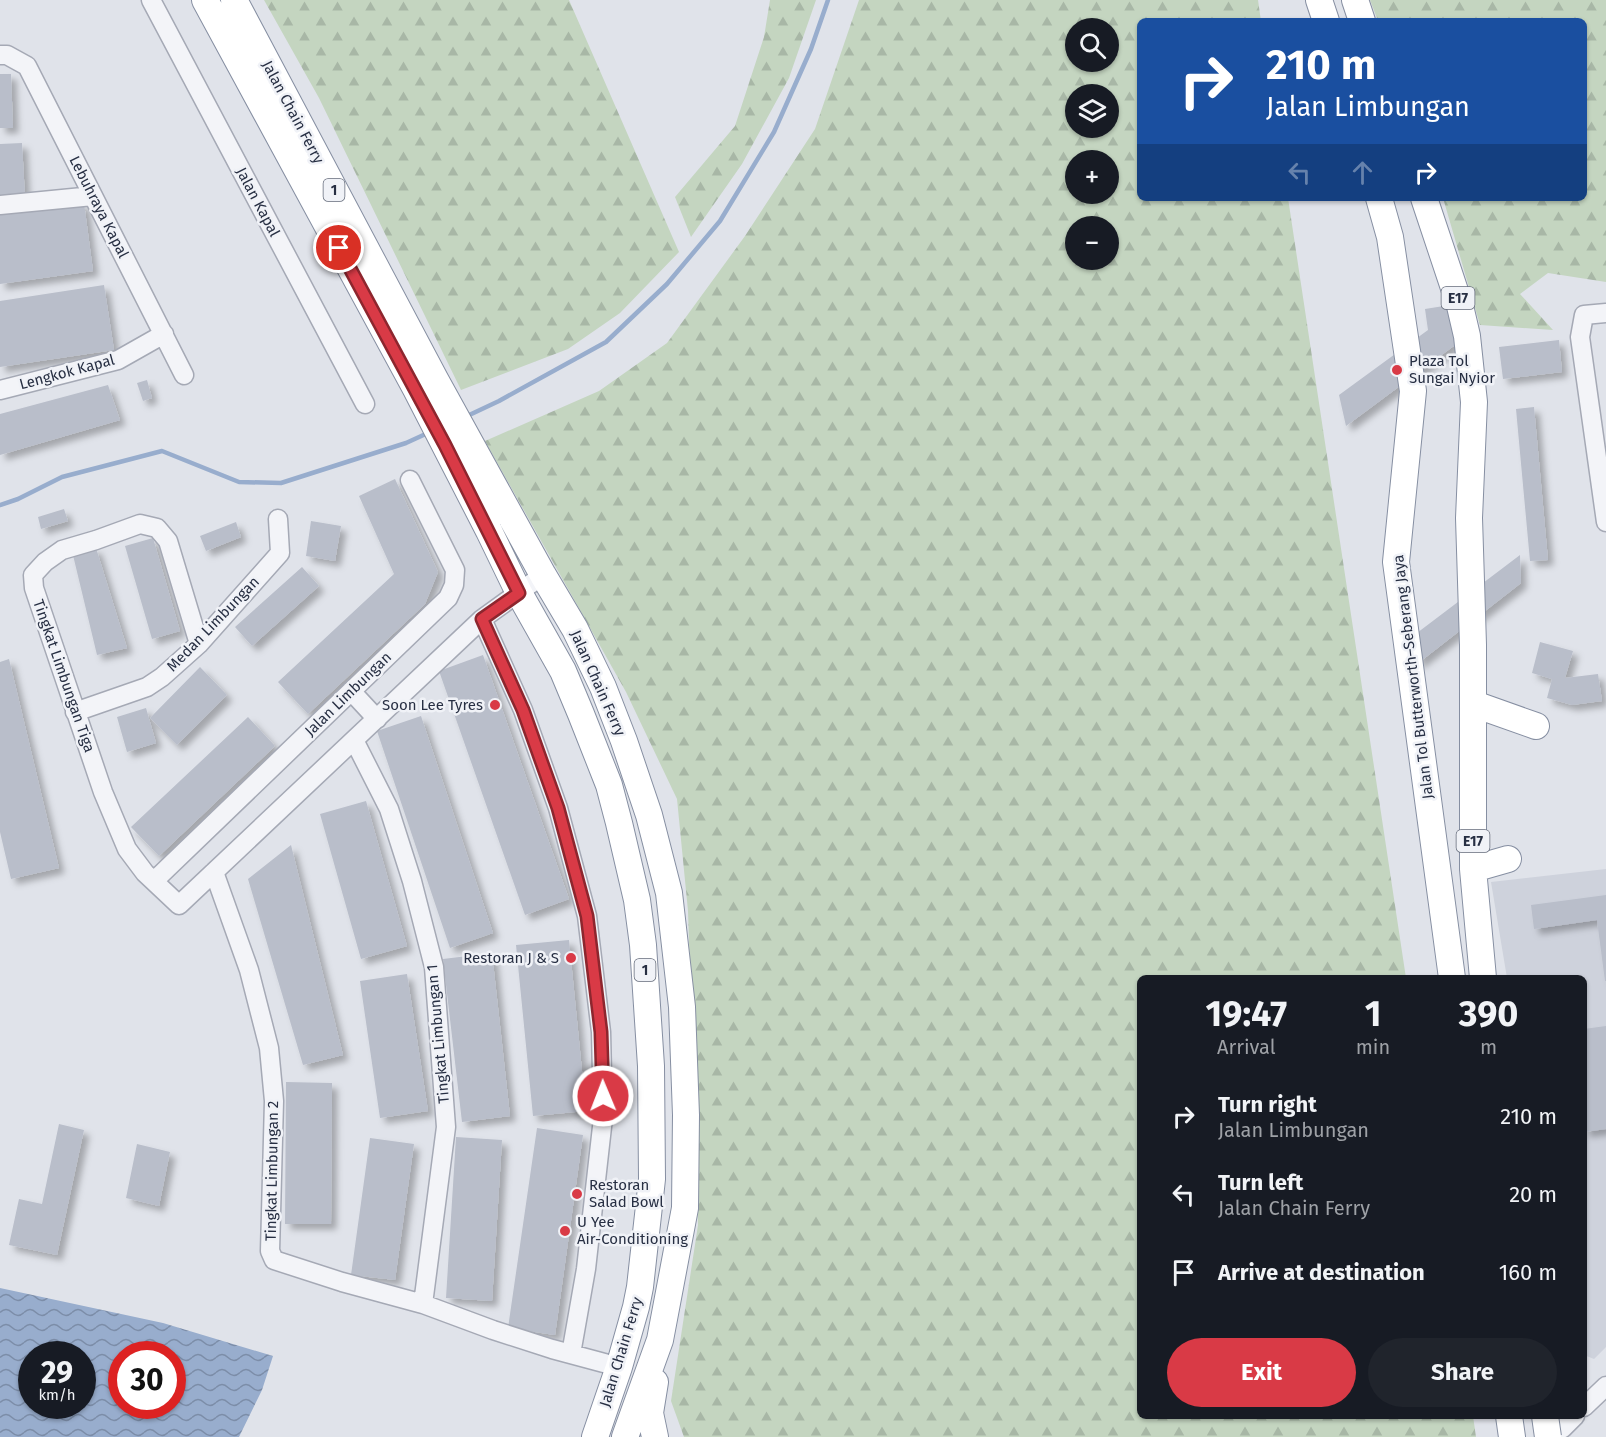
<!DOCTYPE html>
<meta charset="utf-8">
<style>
body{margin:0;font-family:"Fira Sans",sans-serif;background:#20242c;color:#f1f3f6;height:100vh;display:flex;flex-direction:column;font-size:22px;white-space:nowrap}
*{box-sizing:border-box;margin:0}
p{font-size:20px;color:#9ea1a6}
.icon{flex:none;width:33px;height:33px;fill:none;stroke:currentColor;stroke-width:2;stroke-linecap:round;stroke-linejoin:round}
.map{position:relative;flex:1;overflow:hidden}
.side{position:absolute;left:1137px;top:975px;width:450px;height:444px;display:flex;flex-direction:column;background:#171b24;border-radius:9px;box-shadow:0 2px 4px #0004}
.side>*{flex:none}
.hud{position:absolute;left:1137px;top:18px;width:450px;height:183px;border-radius:9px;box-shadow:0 2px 4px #0004;background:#1a4fa0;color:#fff;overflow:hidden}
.fabs{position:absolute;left:1065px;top:18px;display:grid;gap:12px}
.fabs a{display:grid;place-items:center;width:54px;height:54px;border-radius:50%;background:#171b24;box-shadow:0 2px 4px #0004;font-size:30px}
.speed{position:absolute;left:18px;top:1341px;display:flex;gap:12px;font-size:30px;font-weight:700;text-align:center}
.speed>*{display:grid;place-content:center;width:78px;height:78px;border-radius:50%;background:#171b24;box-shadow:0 2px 4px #0004;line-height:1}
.speed small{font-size:15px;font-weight:400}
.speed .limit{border:9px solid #d22;background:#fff;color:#111}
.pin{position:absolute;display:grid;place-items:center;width:51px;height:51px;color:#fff;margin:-26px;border:3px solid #fff;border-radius:50%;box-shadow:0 2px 6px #0007}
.me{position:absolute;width:66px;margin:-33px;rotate:359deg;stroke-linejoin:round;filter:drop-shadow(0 0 4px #0008)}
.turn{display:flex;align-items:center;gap:21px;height:126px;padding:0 30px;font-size:27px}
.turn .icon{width:78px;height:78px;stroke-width:2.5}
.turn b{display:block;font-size:42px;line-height:51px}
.lanes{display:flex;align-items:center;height:57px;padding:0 30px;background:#0003;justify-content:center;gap:30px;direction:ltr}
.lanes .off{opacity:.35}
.eta{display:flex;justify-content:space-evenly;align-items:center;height:102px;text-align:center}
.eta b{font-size:36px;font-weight:700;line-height:42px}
.action{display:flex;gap:12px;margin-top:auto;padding:12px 30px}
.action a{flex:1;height:69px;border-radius:36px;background:#d93a46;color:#fff;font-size:24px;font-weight:700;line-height:69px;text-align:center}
.action a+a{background:#20242c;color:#f1f3f6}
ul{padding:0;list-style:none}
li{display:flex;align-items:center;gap:18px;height:78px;padding:0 30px}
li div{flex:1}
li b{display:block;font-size:22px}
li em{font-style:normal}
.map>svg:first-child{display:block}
</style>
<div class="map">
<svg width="1606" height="1437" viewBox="0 0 1606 1437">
<defs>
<pattern id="forest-firs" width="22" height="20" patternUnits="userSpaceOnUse" patternTransform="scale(1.5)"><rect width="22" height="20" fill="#c4d5c0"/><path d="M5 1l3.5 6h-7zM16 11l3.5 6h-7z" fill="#a8b7a6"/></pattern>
<pattern id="water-waves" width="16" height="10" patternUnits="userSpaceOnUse" patternTransform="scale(1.5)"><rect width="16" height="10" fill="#98adcd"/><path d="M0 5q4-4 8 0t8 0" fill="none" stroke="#7c8da8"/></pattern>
<filter id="shadow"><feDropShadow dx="5.5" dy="5.5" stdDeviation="3" flood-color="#0004"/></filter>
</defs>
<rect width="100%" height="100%" fill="#e0e3ea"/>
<!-- built -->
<path fill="#ced2dc" d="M1606,869V1347L1594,1359L1584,1355V978H1507L1491,882Z"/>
<!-- forest -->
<path fill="url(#forest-firs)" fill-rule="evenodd" d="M264,0H569L679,252L620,313L568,349L461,390L319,98Z
M770,0H816L789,78L742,164L691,237L675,197L735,126L764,37Z
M859,0H1258L1261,21H1140V198H1288L1406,978H1140V1416H1473L1476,1437H684L671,1401L698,1225L688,911L677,799L626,692L485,441L599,391L667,343L745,236L815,129ZM1076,28H1108V62H1076ZM1076,94H1108V128H1076ZM1076,160H1108V194H1076ZM1076,226H1108V260H1076Z
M1370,0H1606V282L1548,273L1520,294L1553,330L1480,325L1443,198H1584V21H1378Z"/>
<!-- water -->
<path fill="url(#water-waves)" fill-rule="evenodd" d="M0,1288L163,1323L273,1356L262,1390L239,1437H0ZM82,1354V1406H32V1354ZM172,1354V1406H122V1354Z"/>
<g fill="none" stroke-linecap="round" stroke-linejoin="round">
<!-- stream -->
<path stroke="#98adcd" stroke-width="4.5" d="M465,417L499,401L606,342L667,284L720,221L774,132L811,49L828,0
M0,505L18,499L62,477L162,451L239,482L281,483L406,443L430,432"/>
</g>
<!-- building -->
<path fill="#b9beca" filter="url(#shadow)" d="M0,74H11L13,128H0Z
M22,143L25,197L0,199V144Z
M84,203L93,271L0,284V215Z
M104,285L114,350L0,367V301Z
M1450,305L1455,345L1346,426L1339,395L1428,330L1425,309Z
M1559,340L1562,372L1503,379L1499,347Z
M147,380L152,398L143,401L137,383Z
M108,385L120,420L0,455V414Z
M1534,407L1548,560L1530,561L1516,409Z
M395,479L438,572L425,604L308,714L278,682L394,574L359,496Z
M64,509L68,521L41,529L38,517Z
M311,521L341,526L335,561L306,556Z
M236,522L241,537L206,551L200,536Z
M153,538L180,631L152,639L125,546Z
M96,548L127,648L97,655L72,551Z
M1520,555L1521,583L1417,664L1413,636Z
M302,567L319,586L252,646L235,627Z
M1540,642L1573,651L1565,678L1598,674L1602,701L1572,705L1547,698L1552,679L1532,673Z
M483,655L569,899L525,915L439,671Z
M9,659L59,868L11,879L0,832V662Z
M200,667L227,695L177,745L150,718Z
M146,708L156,743L127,752L117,717Z
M421,716L493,933L450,948L377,731Z
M248,717L275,746L159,856L131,827Z
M366,801L407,946L361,959L320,814Z
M291,845L343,1055L303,1065L248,879Z
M1606,895V981H1605L1597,920L1534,929L1531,905Z
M569,940L586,1111L533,1116L516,945Z
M492,953L510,1116L462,1122L443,959Z
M407,974L428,1111L380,1118L360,981Z
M1606,1026V1129L1584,1132V1029Z
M286,1082L332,1083L331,1224H285Z
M59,1124L84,1130L57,1255L9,1245L19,1199L42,1204Z
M537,1128L583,1135L555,1335L508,1328Z
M456,1137L502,1140L492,1301L446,1298Z
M370,1138L414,1144L395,1280L351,1275Z
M137,1144L170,1152L159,1206L126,1198Z"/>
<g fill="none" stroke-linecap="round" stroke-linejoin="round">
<!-- minor casing -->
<g stroke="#a5a9b5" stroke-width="21">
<path id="minor" d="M151,0L365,404
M0,55H7L27,66L184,375
M0,205L93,196
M1606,313L1584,315L1580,337L1606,522
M0,390L118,360L164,334
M482,619L523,710L558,808L587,916L601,1032L603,1118L586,1269L571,1354
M199,644L168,541L157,528L140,524L96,540L62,550L45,562L33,575L34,588L103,792L127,849L145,873L179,905L482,619L543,575
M351,691L377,719
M75,712L147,687L162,677L199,644L280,553L278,519
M354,740L389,809L412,881L434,967L446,1127L423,1304
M214,872L249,970L269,1048L274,1101L270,1251L274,1260L342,1282L423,1304L493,1330L552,1349L619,1367
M154,881L448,598L454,585L455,570L410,480
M1584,1407L1606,1386
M1548,1437L1563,1428L1575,1416"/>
</g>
<!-- highway casing -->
<g stroke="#868fa2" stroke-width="28">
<path id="highway" d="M205,0L416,389L489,531L519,593L563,671L581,714L609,785L619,823L637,900L643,945L651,1066L652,1179L640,1287L636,1307L619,1367L595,1437
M234,0L435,379L543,575L575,629L603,687L624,741L649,815L669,893L682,1007L686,1115L685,1208L660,1340L625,1437
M1319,0L1326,21
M1355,0L1362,21
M1379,198L1390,237L1413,391L1396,562L1452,978
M1424,198L1460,306L1467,336L1474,402L1469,518L1473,645V869L1483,978
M1474,704L1536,726
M1473,869L1508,859
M655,1382L650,1413L655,1437
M1509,1416L1512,1437"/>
</g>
<!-- minor -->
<use href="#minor" stroke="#f3f4f8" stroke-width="18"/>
<!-- highway -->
<use href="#highway" stroke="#fff" stroke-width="26"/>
<!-- highway-bridge casing -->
<g stroke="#868fa2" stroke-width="28" stroke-linecap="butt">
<path id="highway-bridge" d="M1545,1416L1548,1437"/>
</g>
<!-- highway-bridge -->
<use href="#highway-bridge" stroke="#fff" stroke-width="26"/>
</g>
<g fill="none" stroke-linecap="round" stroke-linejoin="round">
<!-- route casing -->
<g stroke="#8d262e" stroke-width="15">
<path id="route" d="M339,248L445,445L519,593L482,619L523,710L558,808L587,916L601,1032L603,1096"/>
</g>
<!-- route -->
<use href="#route" stroke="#d93a46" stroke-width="10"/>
</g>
<!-- markers -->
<g fill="#d93a46" stroke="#f0f2f7" stroke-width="2">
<circle cx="1397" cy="370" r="6"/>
<circle cx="495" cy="705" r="6"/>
<circle cx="571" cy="958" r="6"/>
<circle cx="577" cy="1194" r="6"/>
<circle cx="565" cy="1231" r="6"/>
</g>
<g text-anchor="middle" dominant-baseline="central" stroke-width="5" stroke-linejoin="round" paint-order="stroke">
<!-- shield labels -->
<g fill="#f0f2f7" stroke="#636a79" stroke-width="1.5">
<rect x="323.5" y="179" width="21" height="22" rx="4.5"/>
<rect x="1441.5" y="287" width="33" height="22" rx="4.5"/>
<rect x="1456.5" y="830" width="33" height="22" rx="4.5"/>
<rect x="634.5" y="959" width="21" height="22" rx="4.5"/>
</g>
<g font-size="14" font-weight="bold" fill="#272f43">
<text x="334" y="190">1</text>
<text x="1458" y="298">E17</text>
<text x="1473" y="841">E17</text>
<text x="645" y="970">1</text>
</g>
<!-- street labels -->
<g font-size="15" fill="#272f43" stroke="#f0f2f7">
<text transform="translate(293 112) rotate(62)">Jalan Chain Ferry</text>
<text transform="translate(258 202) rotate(62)">Jalan Kapal</text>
<text transform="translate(99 207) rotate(63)">Lebuhraya Kapal</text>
<text transform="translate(67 372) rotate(-15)">Lengkok Kapal</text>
<text transform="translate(213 624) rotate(-46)">Medan Limbungan</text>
<text transform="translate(64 676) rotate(71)">Tingkat Limbungan Tiga</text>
<text transform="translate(1413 677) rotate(-97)">Jalan Tol Butterworth–Seberang Jaya</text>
<text transform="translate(598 683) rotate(66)">Jalan Chain Ferry</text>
<text transform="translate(348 694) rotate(-44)">Jalan Limbungan</text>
<text transform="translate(438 1034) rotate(-95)">Tingkat Limbungan 1</text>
<text transform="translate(272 1171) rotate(-89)">Tingkat Limbungan 2</text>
<text transform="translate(621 1352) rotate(-73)">Jalan Chain Ferry</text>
</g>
<!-- poi labels -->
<g font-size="15" fill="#272f43" stroke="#f0f2f7" text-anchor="start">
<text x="1409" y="361">Plaza Tol<tspan x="1409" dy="17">Sungai Nyior</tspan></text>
<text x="483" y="705" text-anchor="end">Soon Lee Tyres</text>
<text x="559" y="958" text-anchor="end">Restoran J &amp; S</text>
<text x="589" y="1185">Restoran<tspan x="589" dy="17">Salad Bowl</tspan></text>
<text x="577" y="1222">U Yee<tspan x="577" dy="17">Air-Conditioning</tspan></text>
</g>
</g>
</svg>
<div class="fabs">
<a><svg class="icon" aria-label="search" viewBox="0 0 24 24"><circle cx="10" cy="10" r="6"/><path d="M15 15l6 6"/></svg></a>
<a><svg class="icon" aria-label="layers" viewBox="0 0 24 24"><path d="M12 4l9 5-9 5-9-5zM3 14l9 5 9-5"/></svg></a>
<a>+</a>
<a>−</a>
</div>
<div class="speed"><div>29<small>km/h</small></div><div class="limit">30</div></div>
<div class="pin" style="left:339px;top:248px;background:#d93025"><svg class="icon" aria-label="arrive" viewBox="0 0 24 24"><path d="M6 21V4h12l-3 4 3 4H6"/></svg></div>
<svg class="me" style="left:603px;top:1096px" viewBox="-20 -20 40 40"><circle r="17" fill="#d93a46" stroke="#fff" stroke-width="3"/><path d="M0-11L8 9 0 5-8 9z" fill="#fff"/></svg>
<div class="hud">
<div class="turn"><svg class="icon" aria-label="right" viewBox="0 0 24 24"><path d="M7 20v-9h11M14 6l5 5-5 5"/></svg><div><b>210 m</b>Jalan Limbungan</div></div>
<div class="lanes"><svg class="icon off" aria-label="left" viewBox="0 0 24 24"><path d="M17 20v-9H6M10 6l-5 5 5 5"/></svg><svg class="icon off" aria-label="ahead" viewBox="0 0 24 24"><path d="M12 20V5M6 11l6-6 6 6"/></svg><svg class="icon" aria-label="right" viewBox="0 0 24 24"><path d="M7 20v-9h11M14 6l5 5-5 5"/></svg></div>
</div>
<section class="side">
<div class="eta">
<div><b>19:47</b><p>Arrival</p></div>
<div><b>1</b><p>min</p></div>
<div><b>390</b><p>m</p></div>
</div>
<ul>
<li><svg class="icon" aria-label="right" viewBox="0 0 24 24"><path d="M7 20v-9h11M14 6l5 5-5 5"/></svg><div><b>Turn right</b><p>Jalan Limbungan</p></div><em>210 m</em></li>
<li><svg class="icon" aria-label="left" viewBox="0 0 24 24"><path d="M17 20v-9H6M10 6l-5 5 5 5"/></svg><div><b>Turn left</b><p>Jalan Chain Ferry</p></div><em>20 m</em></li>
<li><svg class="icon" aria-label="arrive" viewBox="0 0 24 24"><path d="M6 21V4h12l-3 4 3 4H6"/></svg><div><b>Arrive at destination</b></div><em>160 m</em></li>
</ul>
<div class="action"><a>Exit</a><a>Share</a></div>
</section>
</div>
